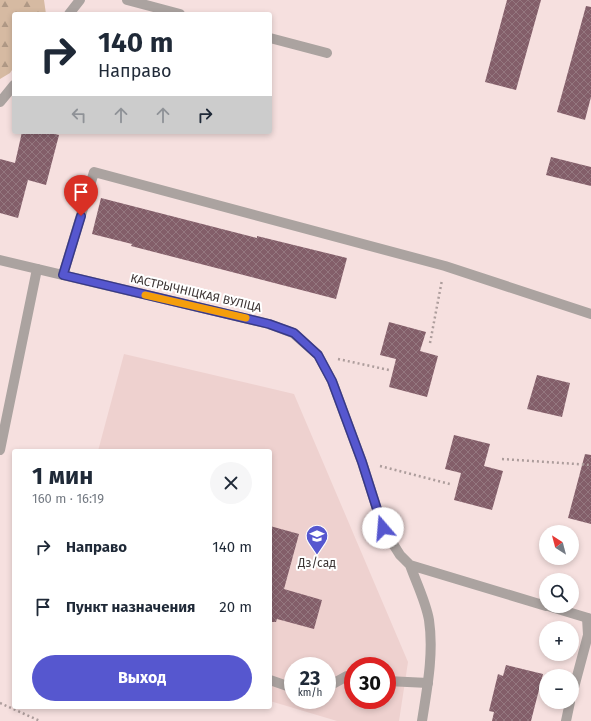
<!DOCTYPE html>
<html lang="ru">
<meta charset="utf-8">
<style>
body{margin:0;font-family:"Fira Sans",sans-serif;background:#f6f6f7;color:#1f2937;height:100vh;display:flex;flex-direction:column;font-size:15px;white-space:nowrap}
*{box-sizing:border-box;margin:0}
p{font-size:13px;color:#747a83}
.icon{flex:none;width:22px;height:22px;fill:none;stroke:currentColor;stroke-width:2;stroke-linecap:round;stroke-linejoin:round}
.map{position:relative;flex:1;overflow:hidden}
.side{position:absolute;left:12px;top:449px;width:260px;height:260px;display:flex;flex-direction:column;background:#fff;border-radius:4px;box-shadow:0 2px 6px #0003}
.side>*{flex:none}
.hud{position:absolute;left:12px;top:12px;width:260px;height:122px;border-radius:4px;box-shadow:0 2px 6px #0003;background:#fff;color:#1f2937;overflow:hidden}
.needle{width:26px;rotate:324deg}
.controls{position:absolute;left:539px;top:525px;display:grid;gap:8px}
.controls a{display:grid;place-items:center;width:40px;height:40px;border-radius:50%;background:#fff;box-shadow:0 2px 6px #0003;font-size:20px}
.speed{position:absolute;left:284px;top:657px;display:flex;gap:8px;font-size:20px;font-weight:700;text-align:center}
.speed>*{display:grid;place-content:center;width:52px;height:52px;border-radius:50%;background:#fff;box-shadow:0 2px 6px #0003;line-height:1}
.speed small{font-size:10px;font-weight:400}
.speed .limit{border:6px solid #d22;background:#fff;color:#111}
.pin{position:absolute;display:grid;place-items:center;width:34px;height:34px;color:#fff;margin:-41px -17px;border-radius:50% 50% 50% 0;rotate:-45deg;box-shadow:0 0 4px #0007}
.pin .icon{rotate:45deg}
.me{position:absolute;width:44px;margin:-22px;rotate:342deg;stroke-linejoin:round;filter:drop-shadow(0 0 3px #0008)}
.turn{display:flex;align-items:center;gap:14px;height:84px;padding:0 20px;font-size:18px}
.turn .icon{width:52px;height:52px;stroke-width:2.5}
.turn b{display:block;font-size:28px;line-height:34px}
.lanes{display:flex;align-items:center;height:38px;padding:0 20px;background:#0003;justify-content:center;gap:20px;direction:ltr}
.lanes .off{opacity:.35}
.round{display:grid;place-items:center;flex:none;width:42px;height:42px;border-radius:21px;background:#f6f6f7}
.head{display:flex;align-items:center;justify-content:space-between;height:68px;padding:0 20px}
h1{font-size:24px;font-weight:700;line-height:30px}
.action{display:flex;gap:8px;margin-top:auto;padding:8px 20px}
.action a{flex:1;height:46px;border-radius:24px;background:#5657cf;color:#fff;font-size:16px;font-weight:700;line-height:46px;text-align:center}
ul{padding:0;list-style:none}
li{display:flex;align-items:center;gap:12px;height:60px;padding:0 20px}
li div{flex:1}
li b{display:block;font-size:15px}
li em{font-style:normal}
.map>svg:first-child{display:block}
</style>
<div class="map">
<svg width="591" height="721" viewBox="0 0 591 721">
<defs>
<pattern id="forest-firs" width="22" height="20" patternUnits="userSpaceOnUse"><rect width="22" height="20" fill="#d6baa2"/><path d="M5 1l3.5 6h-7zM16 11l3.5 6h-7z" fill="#af9885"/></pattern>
<pattern id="building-cross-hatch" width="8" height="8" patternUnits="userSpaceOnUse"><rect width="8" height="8" fill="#835e69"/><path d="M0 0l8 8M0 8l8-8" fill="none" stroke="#94777f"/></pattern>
</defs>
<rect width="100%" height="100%" fill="#f6e0df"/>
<!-- built -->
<path fill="#eed1cf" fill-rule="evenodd" d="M124,354L294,394L408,662L399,721H337L270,701V451H98ZM293,666H327V700H293ZM353,666H387V700H353Z"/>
<!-- forest -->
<path fill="url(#forest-firs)" d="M0,0H44L46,14H14V67L10,73L0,79Z"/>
<!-- building -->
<path fill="url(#building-cross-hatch)" d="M507,0H541L516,90L485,82Z
M586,6L591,7V97L585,120L557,112Z
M22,132H46L59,135L46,185L28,180L18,218L0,213V159L15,163Z
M551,157L591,167V186L546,175Z
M101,198L257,238V236L347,258L336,299L131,246L132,244L92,234Z
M389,322L426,332L420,351L438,356L427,397L389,387L396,359L380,355Z
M537,375L570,383L562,417L527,409Z
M454,435L490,444L484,466L503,471L492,510L454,500L461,473L445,469Z
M585,454L591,455V524L568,518Z
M270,526L299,534L284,589L322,600L314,629L277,619L276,622H270Z
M506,665L543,674L531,721H492L494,712L489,711L498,674L503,676Z"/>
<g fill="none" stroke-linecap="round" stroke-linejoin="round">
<!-- path -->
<path stroke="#ad9d9c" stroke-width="2.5" stroke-dasharray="2 3" stroke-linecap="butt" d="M430,343L442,280
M338,359L389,370
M502,459L591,465
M380,466L450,484
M0,703L40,721"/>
<!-- lane -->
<path stroke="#aba3a0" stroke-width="10" d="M127,0L180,14
M270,38L327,53
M63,275L94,172L445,266L591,314
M0,450L37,269
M270,680L293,688
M387,681L428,683
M327,687L347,676L353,677
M572,695L588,635L587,618
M566,721L570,702"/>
<!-- street -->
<path stroke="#aba3a0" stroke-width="10" d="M69,14L80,0
M0,102L14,85
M0,260L269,324L293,333L318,355L332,381L362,462L383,528L400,555L410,565L546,606
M410,565C416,582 426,602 429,620C434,653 427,689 422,721
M548,606L591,619"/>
</g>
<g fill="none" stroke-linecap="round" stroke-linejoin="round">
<!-- route casing -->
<g stroke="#383987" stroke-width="10">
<path id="route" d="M81,216L63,275L269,324L294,333L318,355L332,381L362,462L383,528"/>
</g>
<!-- route -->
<use href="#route" stroke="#5657cf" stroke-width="7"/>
<!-- slow -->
<path stroke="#f59e0b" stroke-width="7" d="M145,295L246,318"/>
</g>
<!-- icons -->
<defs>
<g id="school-pin" transform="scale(1.15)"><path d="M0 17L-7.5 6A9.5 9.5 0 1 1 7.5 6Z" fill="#5657cf" stroke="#fff"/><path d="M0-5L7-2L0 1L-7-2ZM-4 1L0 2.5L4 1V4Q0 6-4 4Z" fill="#fff"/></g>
</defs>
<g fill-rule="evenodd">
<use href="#school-pin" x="317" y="536"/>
</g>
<g text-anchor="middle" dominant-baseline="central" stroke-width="4" stroke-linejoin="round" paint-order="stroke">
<!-- street labels -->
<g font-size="12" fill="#3d3534" stroke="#fff">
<text transform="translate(196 293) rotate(13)">КАСТРЫЧНІЦКАЯ ВУЛІЦА</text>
</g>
<!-- poi labels -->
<g font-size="12" fill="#3d3534" stroke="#fff">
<text x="317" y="563">Дз/сад</text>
</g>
</g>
</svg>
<div class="controls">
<a><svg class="needle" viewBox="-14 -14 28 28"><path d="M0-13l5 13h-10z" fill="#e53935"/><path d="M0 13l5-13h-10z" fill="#747a83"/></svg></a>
<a><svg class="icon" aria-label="search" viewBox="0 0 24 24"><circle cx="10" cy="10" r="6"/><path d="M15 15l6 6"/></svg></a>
<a>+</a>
<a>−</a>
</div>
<div class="speed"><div>23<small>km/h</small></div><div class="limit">30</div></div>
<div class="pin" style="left:81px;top:216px;background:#d93025"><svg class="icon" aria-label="arrive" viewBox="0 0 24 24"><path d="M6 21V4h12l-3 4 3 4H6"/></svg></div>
<svg class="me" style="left:383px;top:528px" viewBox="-20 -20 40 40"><circle r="19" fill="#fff"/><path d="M0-13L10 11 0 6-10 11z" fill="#5657cf"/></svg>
<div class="hud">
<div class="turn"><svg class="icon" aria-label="right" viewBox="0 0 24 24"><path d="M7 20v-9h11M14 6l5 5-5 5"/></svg><div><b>140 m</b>Направо</div></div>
<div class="lanes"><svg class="icon off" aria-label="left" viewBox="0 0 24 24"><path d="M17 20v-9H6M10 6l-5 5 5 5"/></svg><svg class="icon off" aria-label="ahead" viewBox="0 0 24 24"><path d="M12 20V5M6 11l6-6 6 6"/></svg><svg class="icon off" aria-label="ahead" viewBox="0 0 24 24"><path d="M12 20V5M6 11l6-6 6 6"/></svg><svg class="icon" aria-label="right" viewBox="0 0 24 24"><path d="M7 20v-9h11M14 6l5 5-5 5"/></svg></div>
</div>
<section class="side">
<div class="head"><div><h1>1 мин</h1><p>160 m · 16:19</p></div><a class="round"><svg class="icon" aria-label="close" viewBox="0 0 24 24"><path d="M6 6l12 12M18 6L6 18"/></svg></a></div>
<ul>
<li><svg class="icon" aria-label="right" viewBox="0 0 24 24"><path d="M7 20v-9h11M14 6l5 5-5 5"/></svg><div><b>Направо</b></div><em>140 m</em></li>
<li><svg class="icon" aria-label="arrive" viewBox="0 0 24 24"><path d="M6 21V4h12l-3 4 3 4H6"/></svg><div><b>Пункт назначения</b></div><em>20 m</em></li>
</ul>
<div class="action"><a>Выход</a></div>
</section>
</div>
